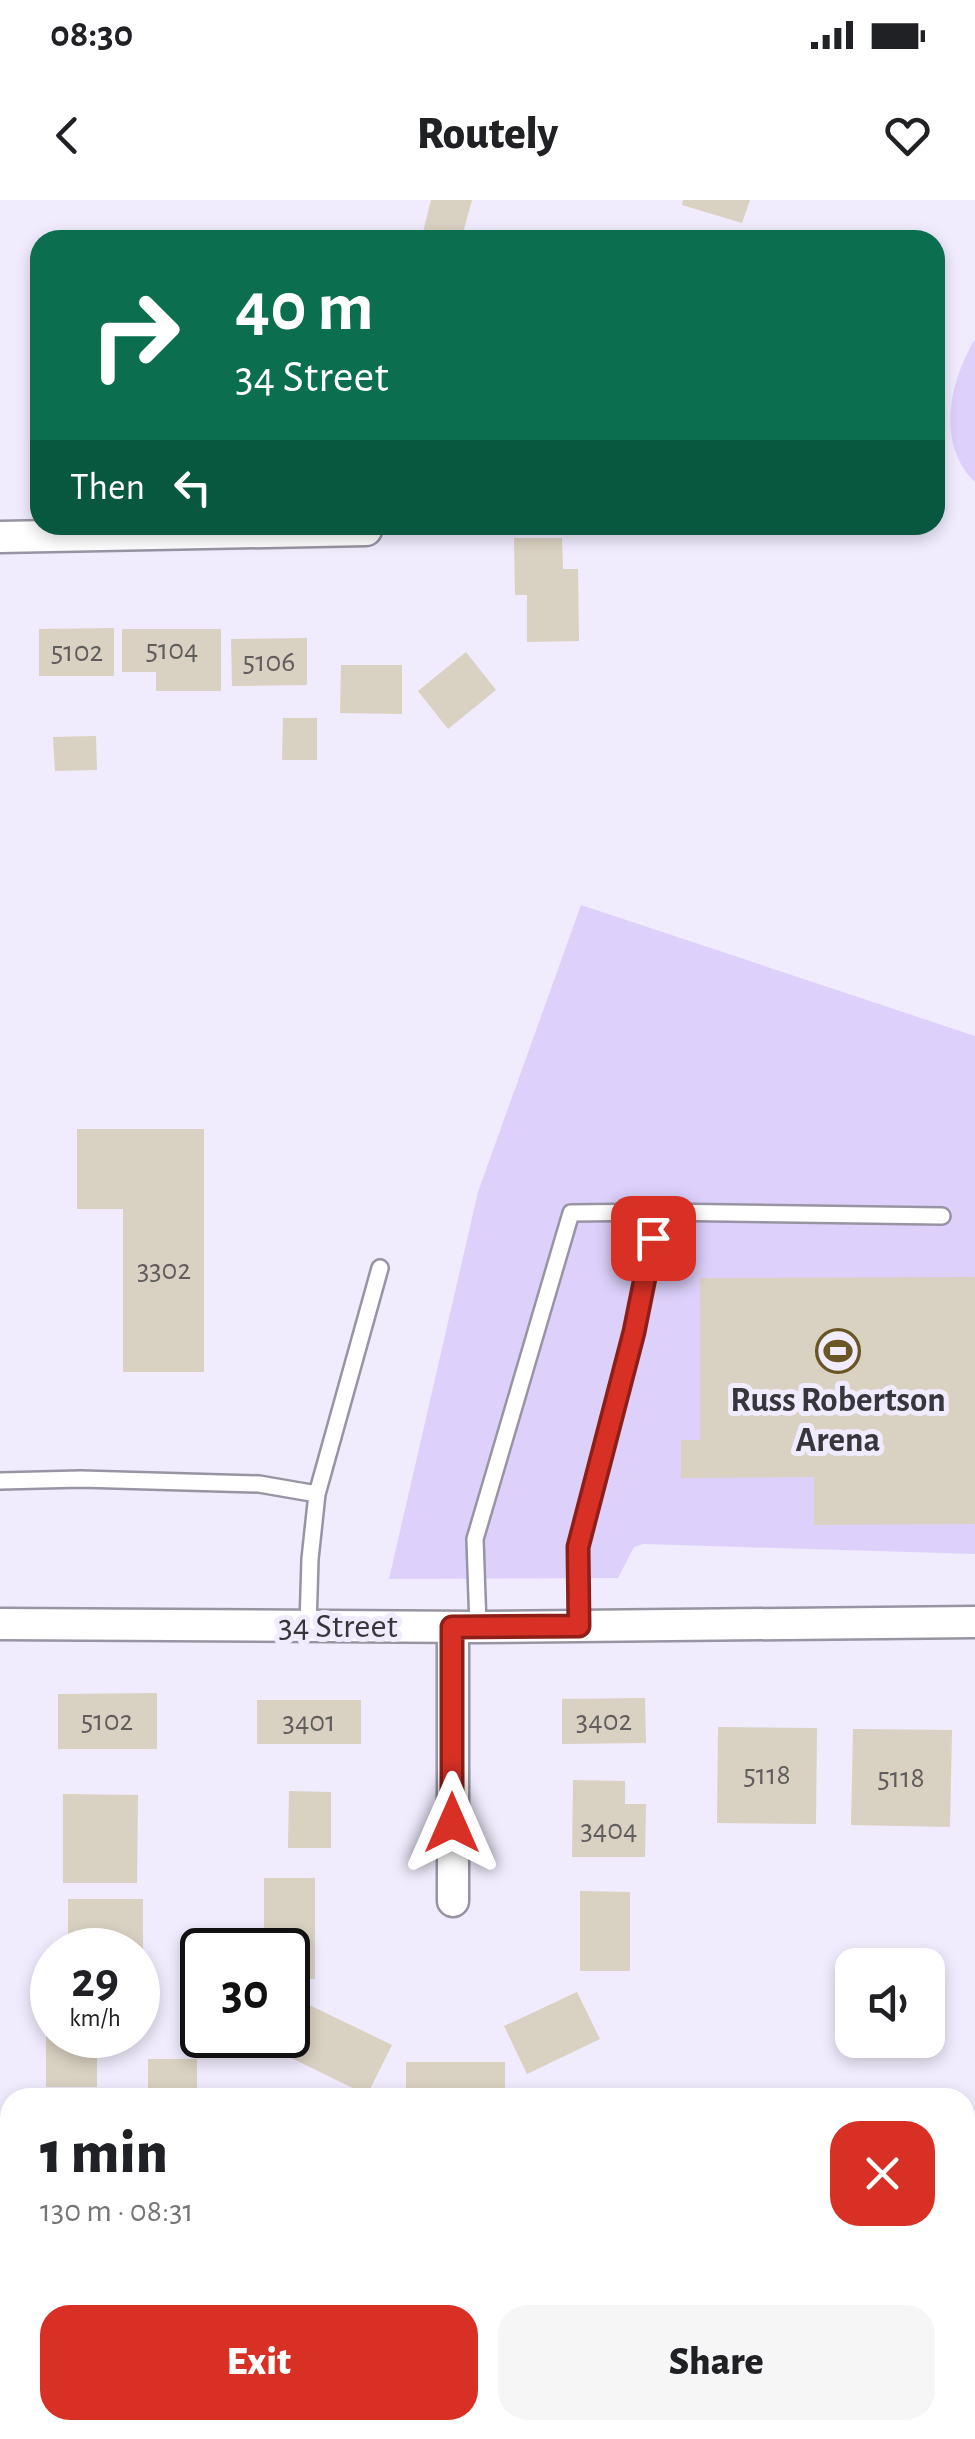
<!DOCTYPE html>
<meta charset="utf-8">
<style>
body{margin:0;font-family:"Alegreya Sans",sans-serif;background:#f6f6f6;color:#202124;height:100vh;display:flex;flex-direction:column;font-size:38px;white-space:nowrap}
*{box-sizing:border-box;margin:0}
p{font-size:32px;color:#757577}
.icon{flex:none;width:55px;height:55px;fill:none;stroke:currentColor;stroke-width:2;stroke-linecap:round;stroke-linejoin:round}
.map{position:relative;flex:1;overflow:hidden}
.drawer{position:absolute;left:0px;top:1888px;width:975px;height:352px;display:flex;flex-direction:column;background:#fff;border-radius:30px 30px 0 0;box-shadow:0 5px 15px #0003}
.drawer>*{flex:none}
.top-card{position:absolute;left:30px;top:30px;width:915px;height:305px;border-radius:30px;box-shadow:0 5px 15px #0003;background:#0b6e4f;color:#fff;overflow:hidden}
.controls{position:absolute;left:835px;top:1748px;display:grid;gap:20px}
.controls a{display:grid;place-items:center;width:110px;height:110px;border-radius:20px;background:#fff;box-shadow:0 5px 15px #0003;font-size:50px}
.speed{position:absolute;left:30px;top:1728px;display:flex;gap:20px;font-size:50px;font-weight:700;text-align:center}
.speed>*{display:grid;place-content:center;width:130px;height:130px;border-radius:50%;background:#fff;box-shadow:0 5px 15px #0003;line-height:1}
.speed small{font-size:25px;font-weight:400}
.speed .limit{border:5px solid #111;border-radius:15px;background:#fff;color:#111}
.pin{position:absolute;display:grid;place-items:center;width:85px;height:85px;color:#fff;margin:-42px;border-radius:20px;box-shadow:0 5px 15px #0006}
.me{position:absolute;width:110px;margin:-55px;rotate:0deg;stroke-linejoin:round;filter:drop-shadow(0 0 8px #0008)}
.turn{display:flex;align-items:center;gap:35px;height:210px;padding:0 40px;font-size:45px}
.turn .icon{width:130px;height:130px;stroke-width:2.5}
.turn b{display:block;font-size:70px;line-height:85px}
.then{display:flex;align-items:center;height:95px;padding:0 40px;background:#0003;gap:20px;font-size:38px}
.round{display:grid;place-items:center;flex:none;width:105px;height:105px;border-radius:30px;background:#f6f6f6}
.headline{display:flex;align-items:center;justify-content:space-between;height:170px;padding:0 40px}
h1{font-size:60px;font-weight:800;line-height:75px}
.cta{display:flex;gap:20px;margin-top:auto;padding:20px 40px}
.cta a{flex:1;height:115px;border-radius:30px;background:#d93025;color:#fff;font-size:40px;font-weight:800;line-height:115px;text-align:center}
.cta a+a{background:#f6f6f6;color:#202124}
.status{display:flex;justify-content:space-between;align-items:center;height:70px;padding:0 50px;background:#fff;direction:ltr}
.status svg{height:28px;fill:currentColor}
header{display:flex;justify-content:space-between;align-items:center;height:130px;padding:0 40px;background:#fff;font-size:45px;font-weight:800}
.map>svg:first-child{display:block}
</style>
<div class="status"><b>08:30</b><svg viewBox="0 0 49 12"><path d="M0 12V9h3v3zM5 12V6h3v6zM10 12V3h3v9zM15 12V0h3v12zM26 1h20v11H26zM47 4h2v5h-2z"/></svg></div>
<header><svg class="icon" aria-label="back" viewBox="0 0 24 24"><path d="M15 5l-7 7 7 7"/></svg>Routely<svg class="icon" aria-label="heart" viewBox="0 0 24 24"><path d="M12 20l-8-8c-3-5 5-10 8-4 3-6 11-1 8 4z"/></svg></header>
<div class="map">
<svg width="975" height="2239" viewBox="0 0 975 2239">
<rect width="100%" height="100%" fill="#f0ebfd"/>
<!-- green -->
<path fill="#ddd1fb" d="M975,139V282C935,243 950,181 975,139Z
M581,705L975,836V1354L643,1344L634,1347L618,1378L389,1379L478,992Z"/>
<!-- building -->
<path fill="#d9d1c1" d="M431,0H472L461,40L423,32Z
M683,0H750L742,23L682,5Z
M33,195H40V242H33Z
M514,338H562L563,369H578L579,441L527,442V395H515Z
M114,428V476H39V429Z
M122,429H221V491H156V472H122Z
M307,438V485L232,486L231,439Z
M466,452L496,490L448,529L418,491Z
M341,465H402V514L340,513Z
M283,518H317V560H282Z
M96,536L97,570L55,571L53,537Z
M77,929H204V1172H123V1009H77Z
M975,1077V1324L814,1325V1277L681,1278V1240H700V1078Z
M157,1493V1549H58V1494Z
M645,1498L646,1543L562,1544V1499Z
M257,1500H361V1544H257Z
M718,1527L817,1528L816,1624L717,1623Z
M853,1529L952,1530L950,1627L851,1625Z
M573,1580L625,1581V1604H646L645,1657H572Z
M289,1591L331,1592V1648H288Z
M63,1594L138,1595L137,1683H63Z
M264,1678H315V1779H288V1750H264Z
M580,1691L630,1692V1771H580Z
M68,1699H143V1787H138V1750H68Z
M577,1792L600,1839L527,1874L504,1826Z
M301,1801L392,1845L367,1895L277,1851Z
M46,1815H52V1835H97V1887H46Z
M148,1859H197V1898H148Z
M406,1862H505V1898H406Z
M241,2230H353V2239H241Z"/>
<g fill="none" stroke-linecap="round" stroke-linejoin="round">
<!-- lane casing -->
<g stroke="#9894a3" stroke-width="20">
<path id="lane" d="M658,1012L942,1016
M0,1281L81,1279L259,1284L317,1294L310,1359L308,1426
M317,1294L380,1068
M478,1427L475,1339L571,1013L658,1012L635,1132L579,1347V1426
M649,2230V2239
M927,2230L928,2239
M545,2239L553,2230"/>
</g>
<!-- street casing -->
<g stroke="#9894a3" stroke-width="35">
<path id="street" d="M0,337L366,330
M0,1424L478,1427L975,1422
M453,1427V1701"/>
</g>
<!-- lane -->
<use href="#lane" stroke="#fff" stroke-width="15"/>
<!-- street -->
<use href="#street" stroke="#fff" stroke-width="30"/>
</g>
<g fill="none" stroke-linecap="round" stroke-linejoin="round">
<!-- route casing -->
<g stroke="#8d1f18" stroke-width="25">
<path id="route" d="M452,1623V1427L579,1426L578,1347L634,1132L653,1038"/>
</g>
<!-- route -->
<use href="#route" stroke="#d93025" stroke-width="18"/>
</g>
<!-- icons -->
<defs>
<g id="stadium-ring" transform="scale(2.25)"><circle r="9.5" fill="#f0ebfd" stroke="#6a5524" stroke-width="1.5"/><path d="M0-5a6.5 5 0 1 0 0 10a6.5 5 0 1 0 0-10ZM-3.5-1.8h7v3.6h-7Z" fill="#6a5524"/></g>
</defs>
<g fill-rule="evenodd">
<use href="#stadium-ring" x="838" y="1151"/>
</g>
<g text-anchor="middle" dominant-baseline="central" stroke-width="10" stroke-linejoin="round" paint-order="stroke">
<!-- number labels -->
<g font-size="30" fill="#605d5d">
<text x="172" y="450">5104</text>
<text x="77" y="452">5102</text>
<text x="269" y="462">5106</text>
<text x="164" y="1070">3302</text>
<text x="107" y="1521">5102</text>
<text x="604" y="1521">3402</text>
<text x="309" y="1522">3401</text>
<text x="767" y="1575">5118</text>
<text x="901" y="1578">5118</text>
<text x="609" y="1630">3404</text>
</g>
<!-- poi labels -->
<g font-size="35" font-weight="bold" fill="#37363c" stroke="#f0ebfd">
<text x="838" y="1200">Russ Robertson<tspan x="838" dy="40">Arena</tspan></text>
</g>
<!-- street labels -->
<g font-size="35" fill="#37363c" stroke="#f0ebfd">
<text x="338" y="1426">34 Street</text>
</g>
</g>
</svg>
<div class="controls">
<a><svg class="icon" aria-label="sound" viewBox="0 0 24 24"><path d="M4 9h4l5-4v14l-5-4H4zM17 9q2 3 0 6"/></svg></a>
</div>
<div class="speed"><div>29<small>km/h</small></div><div class="limit">30</div></div>
<div class="pin" style="left:653px;top:1038px;background:#d93025"><svg class="icon" aria-label="arrive" viewBox="0 0 24 24"><path d="M6 21V4h12l-3 4 3 4H6"/></svg></div>
<svg class="me" style="left:452px;top:1623px" viewBox="-20 -20 40 40"><path d="M0-17L14 15 0 8-14 15z" fill="#d93025" stroke="#fff" stroke-width="4"/></svg>
<div class="top-card">
<div class="turn"><svg class="icon" aria-label="right" viewBox="0 0 24 24"><path d="M7 20v-9h11M14 6l5 5-5 5"/></svg><div><b>40 m</b>34 Street</div></div>
<div class="then">Then<svg class="icon" aria-label="left" viewBox="0 0 24 24"><path d="M17 20v-9H6M10 6l-5 5 5 5"/></svg></div>
</div>
<section class="drawer">
<div class="headline"><div><h1>1 min</h1><p>130 m · 08:31</p></div><a class="round" style="background:#d93025;color:#fff"><svg class="icon" aria-label="close" viewBox="0 0 24 24"><path d="M6 6l12 12M18 6L6 18"/></svg></a></div>
<div class="cta"><a>Exit</a><a>Share</a></div>
</section>
</div>
